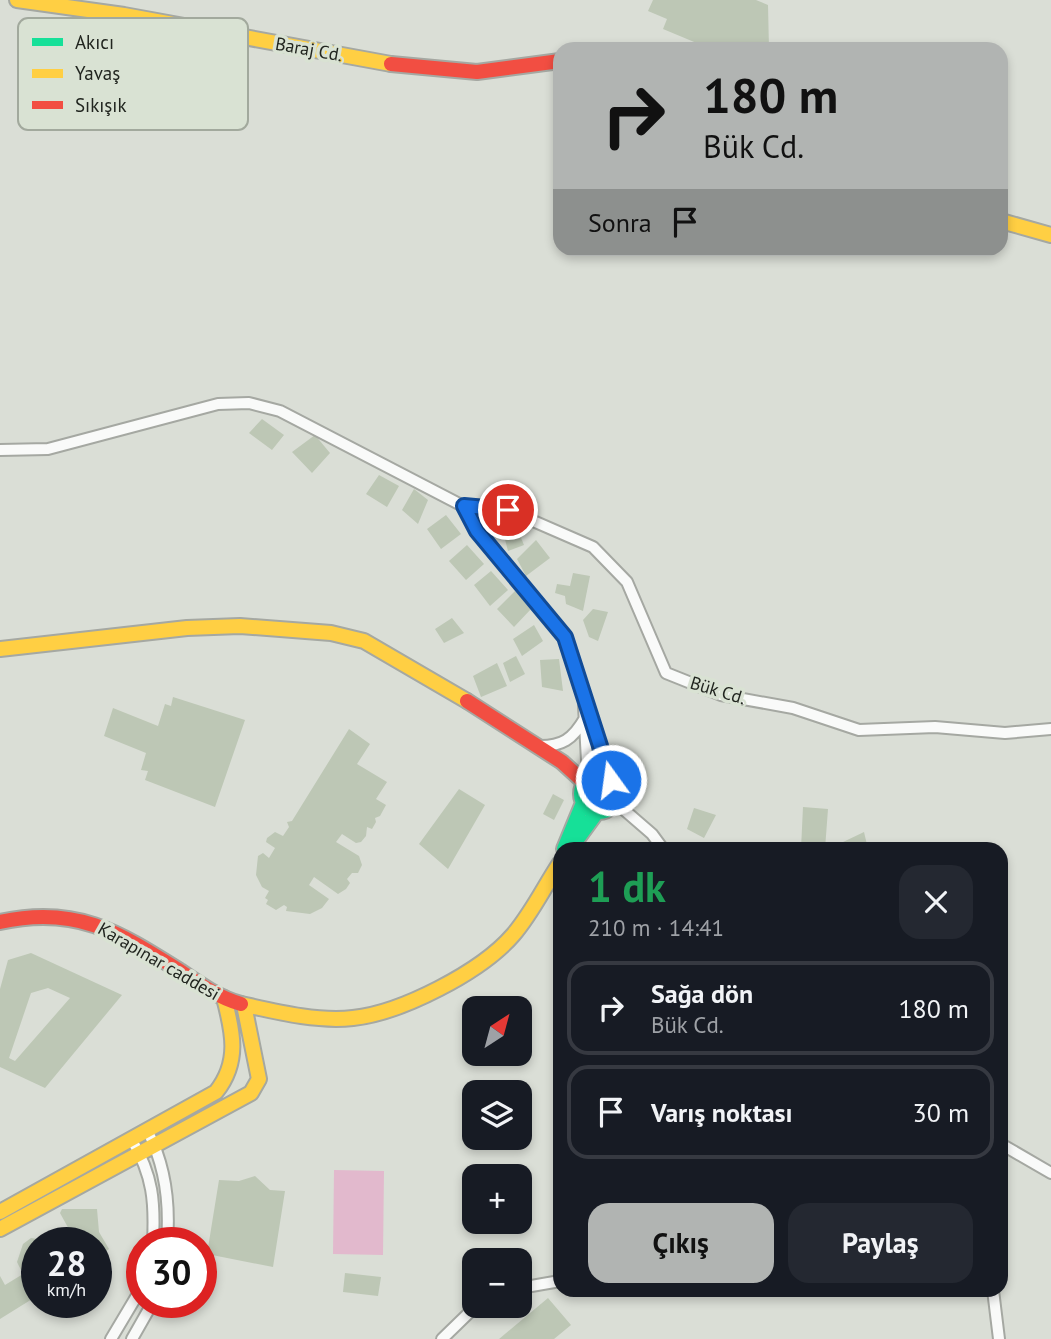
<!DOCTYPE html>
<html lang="tr">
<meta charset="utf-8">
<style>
body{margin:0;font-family:"PT Sans",sans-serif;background:#242831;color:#f1f3f6;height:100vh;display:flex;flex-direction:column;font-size:26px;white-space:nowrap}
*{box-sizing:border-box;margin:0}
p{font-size:23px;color:#9ea1a6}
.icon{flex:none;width:38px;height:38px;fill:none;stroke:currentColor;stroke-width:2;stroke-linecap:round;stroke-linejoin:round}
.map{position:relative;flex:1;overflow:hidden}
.panel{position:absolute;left:553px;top:842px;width:455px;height:455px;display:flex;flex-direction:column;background:#171b24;border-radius:21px;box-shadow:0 4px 10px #0003}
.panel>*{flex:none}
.hud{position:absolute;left:553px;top:42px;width:455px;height:214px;border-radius:21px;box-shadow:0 4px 10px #0003;background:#b1b4b2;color:#111;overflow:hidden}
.needle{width:46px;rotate:36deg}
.buttons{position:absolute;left:462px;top:996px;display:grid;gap:14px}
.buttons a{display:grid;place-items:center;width:70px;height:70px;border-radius:14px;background:#171b24;box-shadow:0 4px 10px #0003;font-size:35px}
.speed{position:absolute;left:21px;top:1227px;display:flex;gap:14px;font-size:35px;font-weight:700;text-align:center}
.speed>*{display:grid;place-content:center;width:91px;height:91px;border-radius:50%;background:#171b24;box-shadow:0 4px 10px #0003;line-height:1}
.speed small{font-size:18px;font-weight:400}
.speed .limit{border:10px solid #d22;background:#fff;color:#111}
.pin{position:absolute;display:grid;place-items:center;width:60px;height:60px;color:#fff;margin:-30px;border:4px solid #fff;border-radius:50%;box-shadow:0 2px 7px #0007}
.me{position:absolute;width:77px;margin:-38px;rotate:346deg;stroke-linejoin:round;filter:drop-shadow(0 0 5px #0008)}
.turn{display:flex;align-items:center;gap:24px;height:147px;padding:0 35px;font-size:32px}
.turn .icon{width:91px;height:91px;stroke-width:2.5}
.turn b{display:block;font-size:49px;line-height:60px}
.then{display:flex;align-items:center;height:66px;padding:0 35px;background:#0003;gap:14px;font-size:26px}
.round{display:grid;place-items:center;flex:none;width:74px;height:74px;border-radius:21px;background:#242831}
.headline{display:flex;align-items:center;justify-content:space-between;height:119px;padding:0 35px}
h1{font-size:42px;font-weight:700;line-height:52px;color:#1e9e55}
.primary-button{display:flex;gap:14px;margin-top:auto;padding:14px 35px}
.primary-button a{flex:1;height:80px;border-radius:21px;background:#b1b4b2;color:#111;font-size:28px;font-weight:700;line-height:80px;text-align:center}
.primary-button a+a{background:#242831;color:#f1f3f6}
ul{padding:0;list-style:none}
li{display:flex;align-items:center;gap:21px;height:94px;margin:0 14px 10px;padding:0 21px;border:4px solid #363941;border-radius:21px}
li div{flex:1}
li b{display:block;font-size:26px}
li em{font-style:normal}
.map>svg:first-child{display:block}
</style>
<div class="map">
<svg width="1051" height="1339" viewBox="0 0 1051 1339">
<rect width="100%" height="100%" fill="#daded6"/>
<!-- green -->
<path fill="#e2b9cd" d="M334,1170L384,1171L383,1255L333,1254Z"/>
<!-- building -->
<path fill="#bdc7b5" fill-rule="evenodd" d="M653,0H756L768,5L769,49H711L663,29L667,19L648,11Z
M262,419L284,435L272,450L249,433Z
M315,435L330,453L312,473L292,452Z
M379,475L399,486L387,507L366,494Z
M414,489L428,500L418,524L402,510Z
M446,515L461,534L441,549L427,529Z
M515,523L524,545L508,551L502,528Z
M536,540L550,558L526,576L517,559Z
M467,545L484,564L466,580L449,561Z
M491,571L508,590L490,606L474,585Z
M573,573L590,576L583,611L566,604L565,596L555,593L557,584L570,586Z
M515,591L531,609L514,627L497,609Z
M593,609L608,612L598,641L589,637L583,620Z
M452,618L464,633L444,643L435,629Z
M534,625L543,641L522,656L513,639Z
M516,656L525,674L510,682L503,663Z
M559,659L563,691L542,687L540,660Z
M497,663L507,686L481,697L473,676Z
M173,697L245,720L215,807L145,780L148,771L141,770L146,753L104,736L113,708L158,726L165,704L171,706Z
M349,729L370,744L357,764L387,782L376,799L386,805L380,816L375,818L376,822L372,829L367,827L366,836L361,842L356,843L342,834L336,842L359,856L362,865L358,873H352L347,879L350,883L346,889L338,894L314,877L309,885L329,899L322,908L310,914L286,911L287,907L284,905L276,910L266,904L268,900L265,898L269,891L262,887L256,875L258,856L263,853L269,858L275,848L266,842L267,838L275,832L283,836L289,827L287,822L292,821Z
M459,789L485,805L448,869L419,844Z
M553,794L564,800L554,820L543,814Z
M803,807L828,809L825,849H801Z
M694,808L716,815L704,838L687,829Z
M864,832L868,849H843L841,843Z
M31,953L122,995L45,1088L0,1067V989L8,960ZM48,988L70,998L15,1061L9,1058L31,993Z
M255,1176L270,1190L285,1191L273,1267L207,1254L219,1180L239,1181Z
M62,1209H97L99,1232L109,1249L96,1258V1242H76L60,1213Z
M31,1238L50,1241L37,1242V1296L0,1319V1276L5,1285L23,1274L17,1262L23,1244Z
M345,1273L381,1277L378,1296L343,1292Z
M548,1298L571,1325L554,1339H499Z"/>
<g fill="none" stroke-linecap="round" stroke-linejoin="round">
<!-- street casing -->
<g stroke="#a5a8a2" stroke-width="14">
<path id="street" d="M0,450L48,449L218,404L249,403L280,411L463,506L477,532L565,637L611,780
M463,506L508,510L593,547L627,582L666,673L721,695L793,708L859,730L935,727L1005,733L1051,729
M584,706L588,779
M537,746C562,747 573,739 585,718
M615,802L652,834L663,849
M148,1132C166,1167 170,1204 167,1242
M132,1140C153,1176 155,1202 153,1242
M1001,1144L1051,1173
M520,1288L560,1281
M993,1290L999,1339
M111,1339L142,1287
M132,1339L153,1302
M442,1339L476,1306"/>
</g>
<!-- fast casing -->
<g stroke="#a5a8a2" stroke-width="18">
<path id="fast" d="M581 794a18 18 0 1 1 36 0a18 18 0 1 1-36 0Z
M564,849L583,803
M570,849L597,812"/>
</g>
<!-- slow casing -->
<g stroke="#a5a8a2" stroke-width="18">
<path id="slow" d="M17,0L124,15L391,64
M1001,221L1051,235
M0,649L187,628L240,626L331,633L364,641L467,701
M241,1004C277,1012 317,1022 353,1018C401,1013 481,972 513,935C532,913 544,887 560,863
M0,1212L216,1092C240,1062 233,1032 224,998
M0,1229L251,1093L259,1079L244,1005"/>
</g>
<!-- jam casing -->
<g stroke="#a5a8a2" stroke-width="18">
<path id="jam" d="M391,64L477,72L560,61
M467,701L562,762L584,782
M0,922C76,905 118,932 180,971C199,984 219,998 241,1004"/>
</g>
<!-- street -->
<use href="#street" stroke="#f9faf9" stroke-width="10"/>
<!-- fast -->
<use href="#fast" stroke="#16e098" stroke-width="14"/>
<!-- slow -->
<use href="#slow" stroke="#ffcf43" stroke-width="14"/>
<!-- jam -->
<use href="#jam" stroke="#f24e42" stroke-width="14"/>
</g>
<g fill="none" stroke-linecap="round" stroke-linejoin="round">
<!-- route casing -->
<g stroke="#114b97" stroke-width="18">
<path id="route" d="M508,510L464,506L477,531L565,637L611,780"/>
</g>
<!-- route -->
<use href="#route" stroke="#1a73e8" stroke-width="12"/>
</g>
<g text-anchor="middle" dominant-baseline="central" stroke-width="7" stroke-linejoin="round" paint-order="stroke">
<!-- street labels -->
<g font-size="18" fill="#21251f" stroke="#d9e2d3">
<text transform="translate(309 49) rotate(10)">Baraj Cd.</text>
<text transform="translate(718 690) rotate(17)">Bük Cd.</text>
<text transform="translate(159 961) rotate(30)">Karapınar caddesi</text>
</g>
</g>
<!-- legend -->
<rect x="18" y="18" width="230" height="112" rx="10" fill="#d9e2d3" stroke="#a2a99d" stroke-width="2"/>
<rect x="32" y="38" width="31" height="8" fill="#16e098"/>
<rect x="32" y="69" width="31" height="9" fill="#ffcf43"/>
<rect x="32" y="101" width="31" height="8" fill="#f24e42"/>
<g font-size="19" fill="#21251f">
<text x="75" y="49">Akıcı</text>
<text x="75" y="80">Yavaş</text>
<text x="75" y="112">Sıkışık</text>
</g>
</svg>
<div class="buttons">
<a><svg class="needle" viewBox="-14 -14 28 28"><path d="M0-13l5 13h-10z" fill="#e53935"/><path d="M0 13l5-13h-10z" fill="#9ea1a6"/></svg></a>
<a><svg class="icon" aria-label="layers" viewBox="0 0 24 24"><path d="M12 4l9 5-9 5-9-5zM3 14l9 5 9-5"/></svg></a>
<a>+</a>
<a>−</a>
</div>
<div class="speed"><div>28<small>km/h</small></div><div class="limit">30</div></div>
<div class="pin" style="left:508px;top:510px;background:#d93025"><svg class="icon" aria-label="arrive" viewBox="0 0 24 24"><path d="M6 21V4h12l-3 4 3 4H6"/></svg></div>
<svg class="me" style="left:611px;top:780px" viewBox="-20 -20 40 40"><circle r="17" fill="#1a73e8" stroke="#fff" stroke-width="3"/><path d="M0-11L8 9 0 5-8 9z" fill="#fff"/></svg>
<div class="hud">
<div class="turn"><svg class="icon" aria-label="right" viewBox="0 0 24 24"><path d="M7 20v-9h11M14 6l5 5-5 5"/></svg><div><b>180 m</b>Bük Cd.</div></div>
<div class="then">Sonra<svg class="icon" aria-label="arrive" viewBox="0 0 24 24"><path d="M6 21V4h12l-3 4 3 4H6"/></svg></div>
</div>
<section class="panel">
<div class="headline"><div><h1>1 dk</h1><p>210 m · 14:41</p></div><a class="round"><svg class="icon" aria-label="close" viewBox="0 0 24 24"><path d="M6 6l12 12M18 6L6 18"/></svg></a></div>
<ul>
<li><svg class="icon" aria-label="right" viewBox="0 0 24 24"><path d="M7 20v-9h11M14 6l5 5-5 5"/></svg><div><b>Sağa dön</b><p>Bük Cd.</p></div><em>180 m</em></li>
<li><svg class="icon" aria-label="arrive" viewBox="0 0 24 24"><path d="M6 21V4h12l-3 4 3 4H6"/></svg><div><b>Varış noktası</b></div><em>30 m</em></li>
</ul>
<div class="primary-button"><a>Çıkış</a><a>Paylaş</a></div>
</section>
</div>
